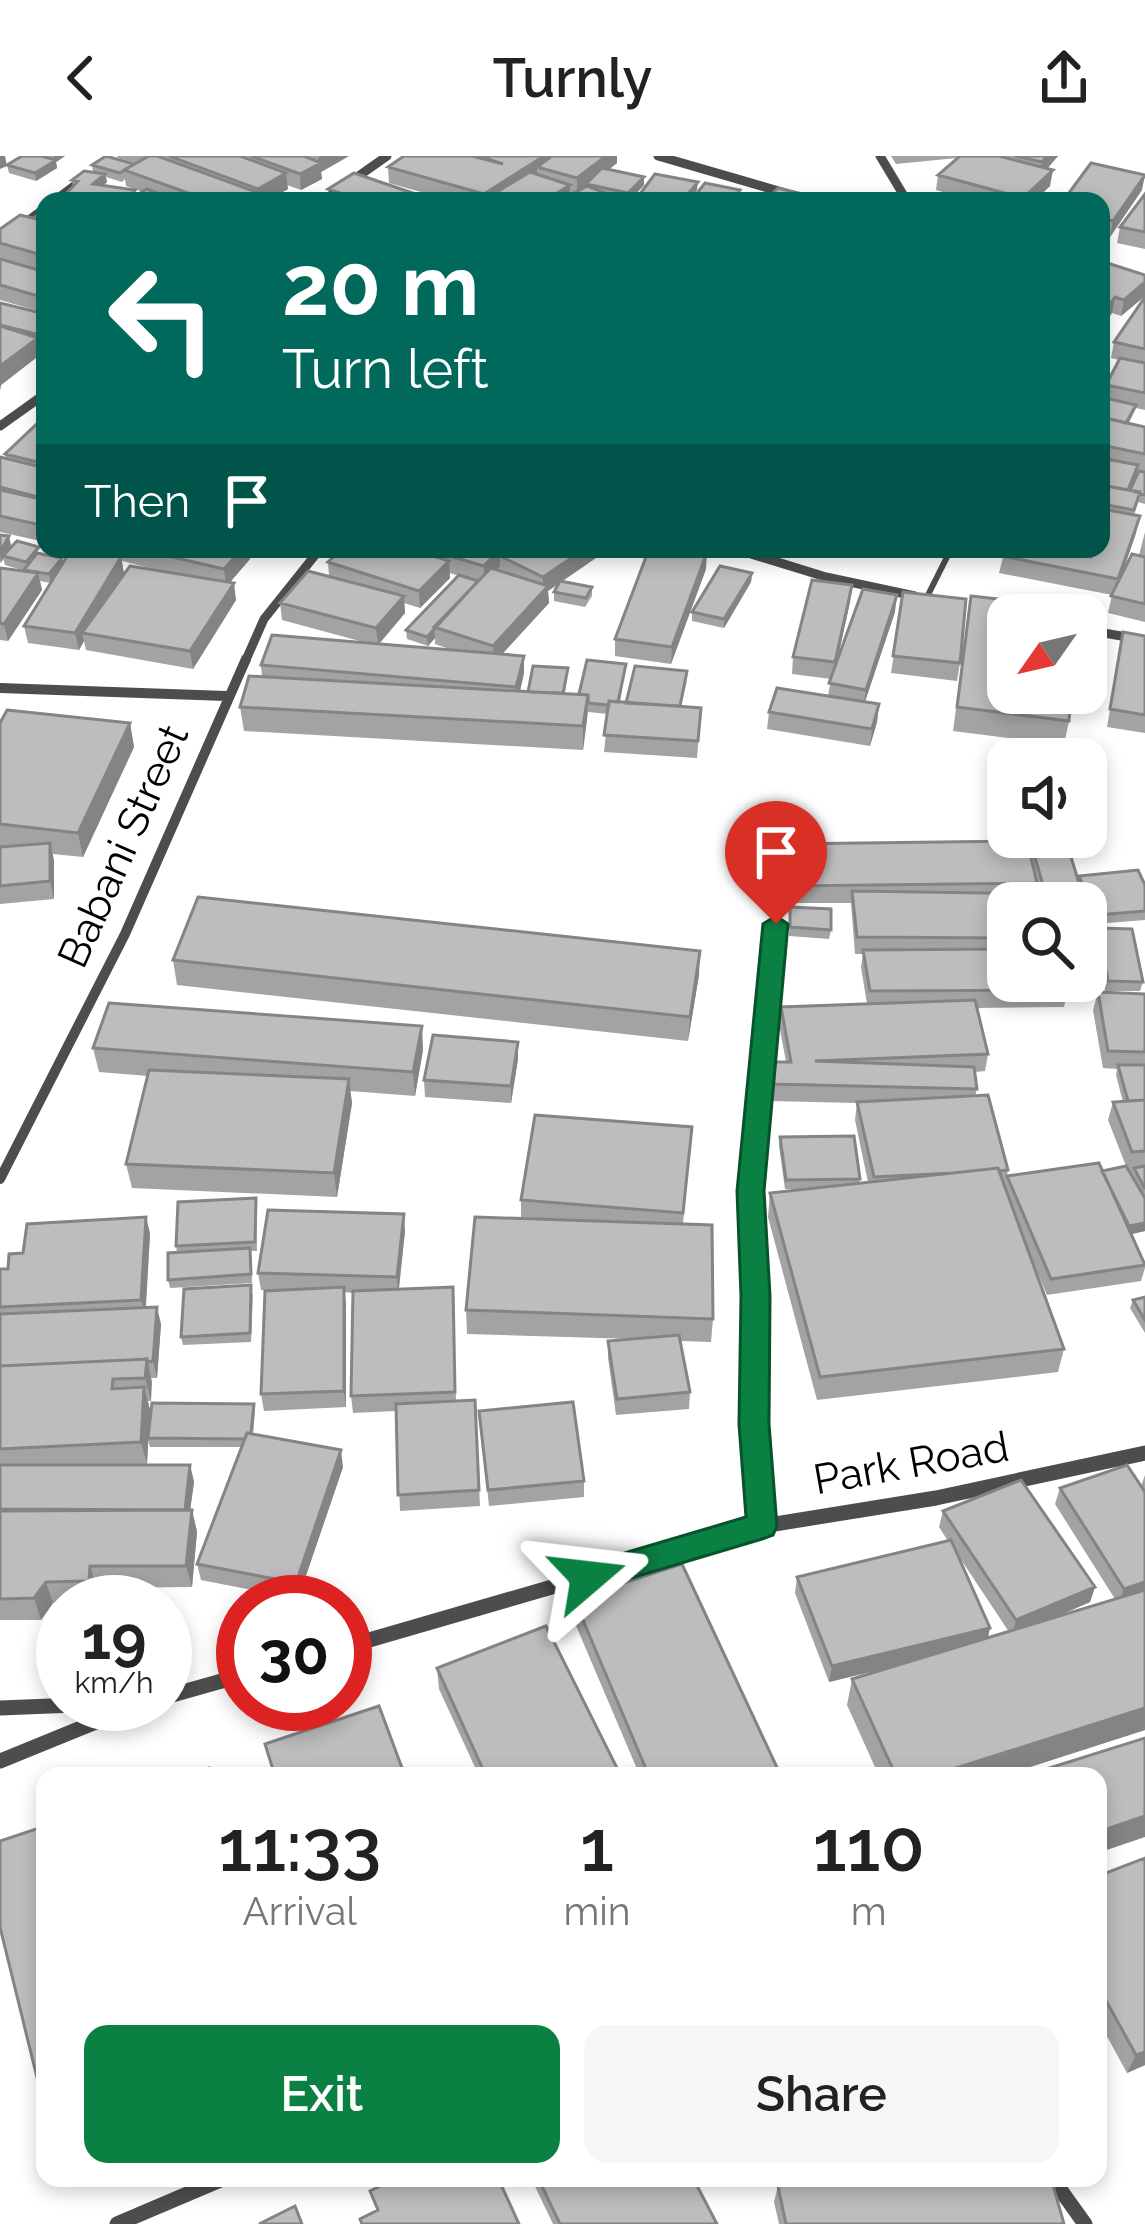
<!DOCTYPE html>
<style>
body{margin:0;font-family:Raleway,sans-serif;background:#f6f6f6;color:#222;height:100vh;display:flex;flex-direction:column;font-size:45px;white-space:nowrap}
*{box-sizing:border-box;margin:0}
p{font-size:39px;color:#767676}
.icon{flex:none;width:66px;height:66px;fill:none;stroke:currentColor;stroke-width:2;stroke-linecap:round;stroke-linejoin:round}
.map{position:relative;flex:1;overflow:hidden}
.panel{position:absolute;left:36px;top:1611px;width:1071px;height:420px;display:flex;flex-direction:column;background:#fff;border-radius:24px;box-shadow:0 6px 18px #0003}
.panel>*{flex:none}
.guide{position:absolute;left:36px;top:36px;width:1074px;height:366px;border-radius:24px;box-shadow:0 6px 18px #0003;background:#00695c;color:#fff;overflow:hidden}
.needle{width:78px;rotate:236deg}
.fabs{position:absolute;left:987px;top:438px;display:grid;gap:24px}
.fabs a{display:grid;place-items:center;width:120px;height:120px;border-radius:24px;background:#fff;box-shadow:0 6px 18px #0003;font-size:60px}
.speed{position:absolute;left:36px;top:1419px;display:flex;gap:24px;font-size:60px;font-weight:700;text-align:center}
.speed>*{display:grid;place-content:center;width:156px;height:156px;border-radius:50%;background:#fff;box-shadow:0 6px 18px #0003;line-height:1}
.speed small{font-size:30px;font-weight:400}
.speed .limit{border:18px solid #d22;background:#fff;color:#111}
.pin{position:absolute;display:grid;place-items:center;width:102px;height:102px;color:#fff;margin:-123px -51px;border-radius:50% 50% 50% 0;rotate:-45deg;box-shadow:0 0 12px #0007}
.pin .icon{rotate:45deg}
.me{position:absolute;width:132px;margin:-66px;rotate:73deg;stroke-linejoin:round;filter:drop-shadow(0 0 9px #0008)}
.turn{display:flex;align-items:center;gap:42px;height:252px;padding:0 48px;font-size:54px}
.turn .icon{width:156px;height:156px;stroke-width:2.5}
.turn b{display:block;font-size:84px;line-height:102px}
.then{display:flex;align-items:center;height:114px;padding:0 48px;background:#0003;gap:24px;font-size:45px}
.eta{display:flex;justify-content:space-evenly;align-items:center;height:204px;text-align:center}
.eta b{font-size:72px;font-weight:600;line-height:84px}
.cta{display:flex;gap:24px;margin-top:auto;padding:24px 48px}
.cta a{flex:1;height:138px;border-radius:24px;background:#0b8043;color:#fff;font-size:48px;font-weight:600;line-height:138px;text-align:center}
.cta a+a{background:#f6f6f6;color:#222}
header{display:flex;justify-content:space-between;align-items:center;height:156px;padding:0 48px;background:#fff;font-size:54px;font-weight:600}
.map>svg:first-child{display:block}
</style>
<header><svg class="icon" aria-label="back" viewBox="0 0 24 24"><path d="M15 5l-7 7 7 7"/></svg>Turnly<svg class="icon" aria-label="share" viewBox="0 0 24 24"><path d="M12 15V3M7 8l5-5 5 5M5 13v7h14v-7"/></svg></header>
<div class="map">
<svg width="1145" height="2068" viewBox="0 0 1145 2068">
<rect width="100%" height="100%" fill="#fff"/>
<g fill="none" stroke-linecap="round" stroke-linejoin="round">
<!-- service -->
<path stroke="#4d4d4d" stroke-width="6" d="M926,443L951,393"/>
<!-- minor-far2 -->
<path stroke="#4d4d4d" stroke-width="9" d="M658,0L813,45
M880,0L907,45
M54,45L82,24
M323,45L387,0
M0,86L45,52
M0,270L45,238
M735,393L826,421L915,440
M1086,474L1145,484
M245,506L264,463L320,393"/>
<!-- minor-far1 -->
<path stroke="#4d4d4d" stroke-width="10" d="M0,532L226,540
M0,1023L125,778L246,503
M755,1177L750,1035L776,768"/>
<!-- minor -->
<path stroke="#4d4d4d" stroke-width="15" d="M755,1174L754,1268L762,1370
M345,1491L762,1370L936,1342L1145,1297
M165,1541L243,1519
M0,1552L100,1548
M0,1605L140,1548
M1052,2022L1085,2068
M117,2068L225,2022"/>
</g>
<!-- wall -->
<path fill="#a3a3a3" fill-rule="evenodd" d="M22,0H65L56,6L57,12L36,25L9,17L7,9Z
M117,0H349L321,16L322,23L301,34L287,29L288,33L266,45H64L63,41L73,30L72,24L93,16L92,9L136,7L118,2ZM106,21L122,26L125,23L126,30L143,36L136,40L135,34L103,30L107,26Z
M404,0H617V7L608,14L644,21V29L629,45L616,43V45H453L389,27L388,11Z
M891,0H1058L1047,13L1050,30L1034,45H974L936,34L938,19L957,2L896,8Z
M1142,34L1110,81L1101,79V45Z
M1145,38V93L1117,87L1120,71Z
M45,54V115L0,103V73L33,62Z
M0,103L45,116V157L0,144Z
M1101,105L1145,119V140L1121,160L1112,157L1101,173Z
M1145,141V254L1136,252L1129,267L1145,271V348L1138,346L1134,359L1136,377L1122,419L1139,399L1145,376V466L1108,457L1112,439L999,417L1005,393H1060V395L1091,401L1103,366L1101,365V241H1104L1106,229L1119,204L1111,202L1114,186ZM1137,314L1143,315L1130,334Z
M0,147L45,158V194L40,195L41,198L1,229L0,234Z
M45,265V386L0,376V301L6,303L5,298Z
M0,379L11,389L7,396L40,398L62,402L63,407L105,399L104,393H265L257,402L249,400L250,403L230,426L236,444L193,513L86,494L84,485L79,494L28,487L24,470L51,427L40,425L42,434L8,485L0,484V412L25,415L5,409L3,402L0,407ZM122,405L162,415L124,418Z
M342,393H609L562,425L592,431V440L585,451L554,445V436L558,428L548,435L549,447L502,498L524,517L520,535L528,536L568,512L565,538H579L626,508L620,546L626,547L687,524L681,550L701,552L697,602L604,596L608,558L588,556L583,594L244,575L240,551L262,521L261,509L367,487L282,464L280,447L329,420L328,406ZM450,417L459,420L406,474L407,483L428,490L435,482V488L452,494L379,488L405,457L404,447L420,452L450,422Z
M706,413L671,508L615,500V483Z
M752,417L751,426L724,472L692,465V456Z
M903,436L960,507L957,525L891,517Z
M971,440L1069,565L1064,589L953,575Z
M850,446L837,505L895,456L865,546L879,548L877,566L870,590L767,573L769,556L828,540L831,523L792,518L793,501Z
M1145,480V577L1107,571L1120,494Z
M0,567H130L134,591L83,701L53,698L54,743L0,748Z
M784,688L1037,727L1034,738H1041L1031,701L1032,691L1078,724L1079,720L1145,730V764L1095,768L1084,745L1085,747H1008V825L1068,834L1064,851L977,852L988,898L985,915L975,916L977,933L975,940L1008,1014L1005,1031L1007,1020L1102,1015L1126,1010L1108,964L1113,946H1123L1116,919L1117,913L1103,912L1093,854L1098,836L1145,838V1075L1132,1078L1145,1107V1112L1141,1125L1047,1139L1032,1104L1064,1193L1058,1216L817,1244L768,1061L770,1037L811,1033H785L779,990L780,981L860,1023L859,1027L868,1026L855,964L857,947L770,945L771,906H786L779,868L781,851L867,848L861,811L863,798H855L851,747H788L783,706Z
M790,752L831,774L829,783L789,780Z
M1098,772L1143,826L1140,835H1105L1096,781Z
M173,804L699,819L688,885L177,829Z
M518,886V903L511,947L425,941L424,924Z
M93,892L423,894L415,940L350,935L352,947L337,1041L132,1032L126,1008L148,920L99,916Z
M692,971L683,1068L713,1163L711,1186L680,1185L690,1236L689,1253L616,1259L608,1202V1185L633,1183L467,1178L466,1154L556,1064L521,1061V1044Z
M256,1042L257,1095H251L252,1127L170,1132L168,1124L177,1096L176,1090Z
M146,1061L150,1078L146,1152L161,1168L157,1222H151V1245H148L150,1254L149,1273L254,1248L255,1256L253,1278L343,1311L298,1443L201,1424L197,1408L242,1291H150L148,1284L147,1308L127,1309H190L194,1326L190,1354H192L197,1376L192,1431L97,1432L96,1446L53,1447L41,1464H0V1113H8L23,1097Z
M405,1075L399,1133L453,1131L456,1245L475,1244L480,1350L400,1355L396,1255L353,1257L351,1240L353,1137L344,1136L346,1251L264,1255L261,1238L282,1135L261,1134L258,1117Z
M253,1138L251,1186L183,1189L181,1181Z
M1145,1141V1177L1130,1152L1133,1144Z
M479,1255L584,1325V1341L489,1350Z
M1145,1319V1574L1002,1620H879L847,1549L852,1523L900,1508L829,1526L795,1437L797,1421L948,1385L939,1371L943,1355L1095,1431L1090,1446L1051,1463L1115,1443L1055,1348L1060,1332L1141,1330ZM956,1396L1009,1476L988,1482L990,1472Z
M574,1443L781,1620H640L574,1465Z
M437,1512L621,1620H479L439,1533Z
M1145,1702V1909L1127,1917L1098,1864V1720Z
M531,2022H693L717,2068H553Z
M781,2022H1051L1064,2068H779L774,2046L778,2030L807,2026L782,2029Z"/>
<!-- shaded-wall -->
<path fill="#848484" d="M0,0H5L7,10L0,13Z
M54,0H65L56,6L57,12L36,25L35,17L54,5Z
M321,0H349L321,16L322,23L301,34L300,18L318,8V2Z
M544,0H568L537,11V20L490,40V45H484V38Z
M606,0H617V7L589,29L586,28V31L577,38V22Z
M1047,0H1058L1039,22L1042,6Z
M1053,14L1050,30L1034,45H1022L1023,42Z
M286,17L288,33L266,45H248L258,39V33Z
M105,18L107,26L95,37L93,28Z
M1145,19L1142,34L1110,81L1113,65Z
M644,21V29L629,45L628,37Z
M698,26L697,34L689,45H683Z
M570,29L569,45H544Z
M1145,126V140L1121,160L1124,144Z
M1115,141L1112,157L1101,173V161Z
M45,175V194L43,196L40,179Z
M38,182L41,198L1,229L0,234V210Z
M1107,213L1104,229L1101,233V220Z
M1140,360L1136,377L1114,440L1118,423Z
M9,380L11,389L1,407L0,396Z
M242,393H248L250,403L226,431L224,413Z
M500,393H517L500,400V410L484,428V410Z
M585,393H609L548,435L549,447L494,507L493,490L543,435V421Z
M707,396L706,413L671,508L672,491Z
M121,401L124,418L82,477L84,485L79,494L75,477Z
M62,402L64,411L51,427L49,418Z
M449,405L450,422L420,452L419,435Z
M38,417L42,434L8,485L4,468Z
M752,417L751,426L724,472V463Z
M234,427L236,444L193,513L190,495Z
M852,429L850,446L833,523L835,506Z
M897,439L895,456L863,551L866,534Z
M404,440L405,457L378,489L376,472Z
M434,473L435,482L428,490L427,481Z
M524,500V517L517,548L516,531Z
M588,539L587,563L583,594V570Z
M879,548L877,566L870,590L872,573Z
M130,567L134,591L83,701L78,677Z
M50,687L54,704V743L50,725Z
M700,795L699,819L688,885L690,861Z
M422,870L423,894L415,940L413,916Z
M518,886V903L511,947V930Z
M349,923L352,947L337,1041L334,1017Z
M404,1058L405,1075L398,1138L397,1121Z
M146,1061L150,1078L145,1160L141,1144Z
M1145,1067V1075L1127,1079L1129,1070Z
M344,1131L346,1148V1251L344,1235Z
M157,1151L161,1168L157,1222L153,1205Z
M147,1203L152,1226L151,1245L145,1222Z
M144,1231L150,1254L147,1308L141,1286Z
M341,1294L343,1311L298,1443L296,1427Z
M190,1309L194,1326L188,1370L185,1354Z
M192,1354L197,1376L192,1431L186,1410Z
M90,1410L97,1432L96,1446L89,1425Z
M46,1426L53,1447L41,1464L34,1442Z
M1145,1426V1439L1118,1449L1124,1433Z
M1095,1431L1090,1446L1012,1480L1016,1464Z
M990,1472L986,1488L829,1526L832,1510Z
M1145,1552V1574L1002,1620H931Z
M1145,1660V1681L1098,1697V1676Z
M1145,1896V1909L1127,1917L1136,1899Z"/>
<!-- building -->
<path fill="#bdbdbd" stroke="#848484" stroke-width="3" d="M22,0H41L56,4L35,17L7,9Z
M106,0L134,8L120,17L92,9Z
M149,0H162L160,1L262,38L248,45H210L124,14Z
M169,0H240L286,17L258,33Z
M251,0H304L321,7L300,18Z
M404,0H472L503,8L479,0H544L484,38L388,11Z
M552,0H606L577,22L537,11Z
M960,0H999L1053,14L1023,42L938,19Z
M1015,0H1047L1042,6Z
M1091,7L1145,19L1113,65L1101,62V45H1063Z
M602,12L644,21L628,37L586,28Z
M84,15L105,18L93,28L135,34L125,45H90L63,41L78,25L72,24Z
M530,16L570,29L544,45H505L490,40Z
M354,17L436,45H363L347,40L359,45H325L340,37L328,33Z
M655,18L698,26L683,44L646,45L636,43Z
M705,27L740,34L732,45H691Z
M587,30L616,41L610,45H560Z
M778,32L823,43L821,45H765Z
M147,33L177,45H145L134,41Z
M1145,38V76L1120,71Z
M841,39L861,45H835Z
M45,54V65L33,62Z
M20,59L45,65V100L0,87V73Z
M0,103L45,116V142L0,129Z
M1101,105L1145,119V126L1124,144L1115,141L1101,161V139H1104L1101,138Z
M1145,141V193L1114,186Z
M0,147L45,158V175L40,179L0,169Z
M0,170L38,182L0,210Z
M1120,202L1145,207V237L1106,229Z
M1101,241L1136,249L1126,267L1101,261Z
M1101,261L1145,271V298L1101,289Z
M41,264L45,265V308L5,298Z
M0,301L45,312V343L0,331Z
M1101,302L1138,309L1128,334L1101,329Z
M1139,315L1145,316V339L1130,334Z
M1101,329L1140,336L1134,354L1101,348Z
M0,334L45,344V370L0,360Z
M1108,354L1140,360L1118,423L1002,400L1005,393H1057L1091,401L1094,393H1101V372Z
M0,379L9,380L0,396Z
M17,385L39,391L26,406L3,400Z
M138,393H242L224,413Z
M342,393H411L449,405L419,435L328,406Z
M425,393H500L484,410Z
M511,393H585L543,421L500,400Z
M649,393H689L707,396L672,491L615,483Z
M71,394L121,401L75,477L24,470Z
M37,397L62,402L49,418L24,414Z
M1132,398L1145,401V448L1111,440Z
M130,410L234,427L190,495L82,477Z
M720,410L752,417L724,463L692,456Z
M0,412L38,417L4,468L0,467Z
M491,412L548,430L493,490L434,471Z
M308,415L404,440L376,472L280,447Z
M459,419L478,425L427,481L406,474Z
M812,424L852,429L835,506L793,501Z
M560,425L592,431L586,442L554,436Z
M863,433L897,439L866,534L829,527Z
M903,436L966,443L960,507L893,500Z
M971,440L1077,452V459H1008V537H1071L1069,565L957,551Z
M1123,476L1145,480V559L1110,553Z
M272,479L524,500L516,531L261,509Z
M587,504L626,508L618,546L609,545V549L588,547V539L579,538Z
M533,510L568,512L563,537L528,536Z
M635,510L687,515L680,550L626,547Z
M249,520L588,539L583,570L240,551Z
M777,532L879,548L872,573L769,556Z
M609,545L701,552L698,585L604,579Z
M7,554L130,567L78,677L0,668V567Z
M1027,685L1037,727L790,730L784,688Z
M50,687V725L0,730V691Z
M1032,691H1068L1085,747H1048Z
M1138,714L1145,729V755L1097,759L1079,720Z
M852,735L1044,738L1046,747H1008V782L857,781Z
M198,741L700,795L690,861L173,804Z
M790,751L831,753V774L790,771Z
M1098,772L1132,773L1143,826L1108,825Z
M1008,793V825H1066L1068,834L870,835L863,794Z
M1098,836L1145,838V896L1108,895Z
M975,844L988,898L815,905L974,911L977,933L772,928L771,906H791L781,851Z
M109,847L422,870L413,916L93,892Z
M433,879L518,886L511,930L424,924Z
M1118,909H1145V944L1128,945Z
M149,914L349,923L334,1017L126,1008Z
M988,939L1008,1014L999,1015L998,1012L953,1017L874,1021L857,946Z
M1145,944V995L1132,996L1113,946Z
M535,959L692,971L683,1057L521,1044Z
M854,980L860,1023L786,1024L780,981Z
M1099,1007L1145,1109L1051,1123L1007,1020Z
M1126,1010L1145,1042V1067L1129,1070L1102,1015Z
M1145,1010V1033L1134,1012Z
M998,1012L1064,1193L820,1221L770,1037Z
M256,1042L255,1086L176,1090L178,1046Z
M268,1054L404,1058L397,1121L258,1117Z
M146,1061L141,1144L0,1151V1113H8L9,1098L23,1097L27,1068Z
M475,1061L712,1069L713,1163L466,1154Z
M250,1092L251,1118L168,1124V1097Z
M251,1129L250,1177L181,1181L184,1133Z
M344,1131V1235L261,1238L265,1135Z
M453,1131L455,1236L351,1240L353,1135Z
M1145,1141V1164L1133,1144Z
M157,1151L153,1205L147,1206V1203L0,1210V1158Z
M679,1179L690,1236L617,1243L608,1185Z
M147,1203L145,1222L113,1223L112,1233L144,1231L141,1286L0,1293V1210Z
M475,1244L479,1334L398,1339L396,1248Z
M573,1246L584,1325L488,1334L479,1255Z
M152,1247L254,1248L251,1277H247L245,1283L148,1282Z
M247,1277L341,1294L296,1427L197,1408Z
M0,1309H190L185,1354L0,1353Z
M1127,1309L1145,1336V1426L1124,1433L1060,1332Z
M1021,1324L1095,1431L1016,1464L943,1355Z
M192,1354L186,1410H90L89,1425L46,1426L34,1442L0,1443V1355Z
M951,1384L990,1472L832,1510L797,1421Z
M682,1408L781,1620H649L574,1443Z
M1145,1434V1552L931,1620H896L852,1523Z
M546,1470L621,1620H486L437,1512Z
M379,1550L405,1620H275L265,1588Z
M1145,1582V1660L1098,1676V1620H1024Z
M209,1612L211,1620H187Z
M45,1670V1950H44L0,1771V1685Z
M1145,1702V1896L1136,1899L1098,1830V1720Z
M397,2022H498L519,2068H362L360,2063L378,2054L370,2035Z
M538,2022H693L717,2068H560Z
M829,2022H1051L1064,2068H786L778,2030Z
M295,2050L302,2068H259Z"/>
<!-- route -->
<path fill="#0b8043" stroke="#07532c" stroke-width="3" d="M776,760L788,768L764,1035L770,1140L769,1268L777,1370L773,1379L762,1383L588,1435L577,1431L572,1421L577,1411L746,1361L739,1268L741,1140L737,1035L763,768Z"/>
<g text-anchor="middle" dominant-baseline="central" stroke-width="9" stroke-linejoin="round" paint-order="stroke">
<!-- street labels -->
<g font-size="42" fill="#000" stroke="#fff">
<text transform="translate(123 690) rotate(-66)">Babani Street</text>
<text transform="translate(911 1307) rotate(-10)">Park Road</text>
</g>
</g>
</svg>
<div class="fabs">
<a><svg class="needle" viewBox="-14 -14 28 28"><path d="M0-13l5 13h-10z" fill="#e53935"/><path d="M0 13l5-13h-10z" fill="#767676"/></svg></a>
<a><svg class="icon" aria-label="sound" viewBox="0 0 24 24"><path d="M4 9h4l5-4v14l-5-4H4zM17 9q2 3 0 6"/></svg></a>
<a><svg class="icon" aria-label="search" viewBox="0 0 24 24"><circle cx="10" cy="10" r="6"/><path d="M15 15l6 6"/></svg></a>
</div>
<div class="speed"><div>19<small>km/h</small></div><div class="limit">30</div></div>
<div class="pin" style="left:776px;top:768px;background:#d93025"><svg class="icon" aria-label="arrive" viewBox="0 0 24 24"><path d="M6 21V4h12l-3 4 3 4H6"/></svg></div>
<svg class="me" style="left:588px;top:1421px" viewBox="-20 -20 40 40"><path d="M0-17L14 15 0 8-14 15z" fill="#0b8043" stroke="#fff" stroke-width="4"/></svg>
<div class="guide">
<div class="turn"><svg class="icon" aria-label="left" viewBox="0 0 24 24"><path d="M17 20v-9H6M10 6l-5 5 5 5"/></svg><div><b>20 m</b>Turn left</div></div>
<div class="then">Then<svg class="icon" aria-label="arrive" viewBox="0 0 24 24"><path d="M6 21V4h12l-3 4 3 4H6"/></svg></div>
</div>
<section class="panel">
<div class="eta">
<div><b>11:33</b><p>Arrival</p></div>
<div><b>1</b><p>min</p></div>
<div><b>110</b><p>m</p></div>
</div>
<div class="cta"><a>Exit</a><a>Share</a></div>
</section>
</div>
